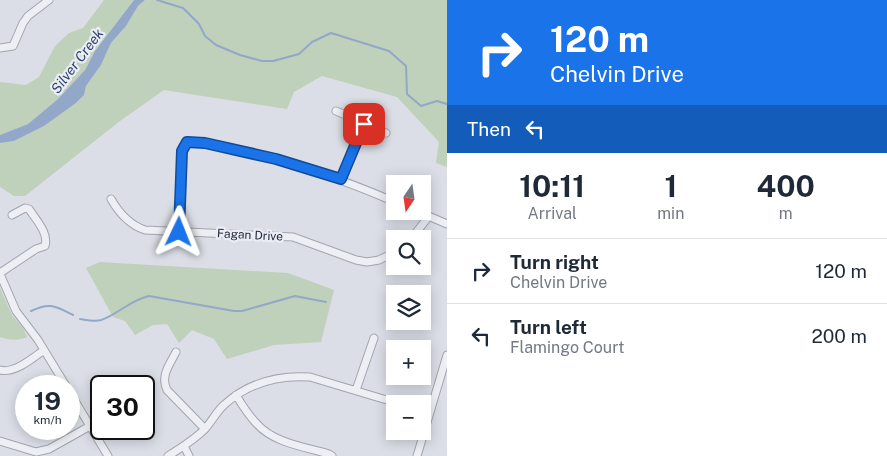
<!DOCTYPE html>
<meta charset="utf-8">
<style>
body{margin:0;font-family:"Public Sans",sans-serif;background:#f2f2f3;color:#1f2937;height:100vh;display:flex;flex-direction:column;font-size:19px;white-space:nowrap}
*{box-sizing:border-box;margin:0}
p{font-size:16px;color:#747a83}
.icon{flex:none;width:28px;height:28px;fill:none;stroke:currentColor;stroke-width:2;stroke-linecap:round;stroke-linejoin:round}
.map{position:relative;flex:1;overflow:hidden}
.side{display:flex;flex-direction:column;background:#fff;width:440px}
.side>*{flex:none}
.guide{background:#1a73e8;color:#fff;overflow:hidden}
.needle{width:32px;rotate:193deg}
.tools{position:absolute;left:386px;top:175px;display:grid;gap:10px}
.tools a{display:grid;place-items:center;width:45px;height:45px;border-radius:0px;background:#fff;box-shadow:0 2px 12px #0003;font-size:25px}
.speed{position:absolute;left:15px;top:375px;display:flex;gap:10px;font-size:25px;font-weight:700;text-align:center}
.speed>*{display:grid;place-content:center;width:65px;height:65px;border-radius:50%;background:#fff;box-shadow:0 2px 12px #0003;line-height:1}
.speed small{font-size:12px;font-weight:400}
.speed .limit{border:2px solid #111;border-radius:8px;background:#fff;color:#111}
.pin{position:absolute;display:grid;place-items:center;width:42px;height:42px;color:#fff;margin:-21px;border-radius:10px;box-shadow:0 2px 8px #0006}
.me{position:absolute;width:55px;margin:-28px;rotate:2deg;stroke-linejoin:round;filter:drop-shadow(0 0 4px #0008)}
.turn{display:flex;align-items:center;gap:18px;height:105px;padding:0 20px;font-size:22px}
.turn .icon{width:65px;height:65px;stroke-width:2.5}
.turn b{display:block;font-size:35px;line-height:42px}
.then{display:flex;align-items:center;height:48px;padding:0 20px;background:#0003;gap:10px;font-size:19px}
.eta{display:flex;justify-content:space-evenly;align-items:center;height:85px;text-align:center}
.eta b{font-size:30px;font-weight:700;line-height:35px}
ul{padding:0;list-style:none}
li{display:flex;align-items:center;gap:15px;height:65px;padding:0 20px;border-top:1px solid #e0e1e3}
li div{flex:1}
li b{display:block;font-size:19px}
li em{font-style:normal}
main{display:flex;flex:1;min-height:0}
.map>svg:first-child{display:block}
</style>
<main>
<div class="map">
<svg width="447" height="456" viewBox="0 0 447 456">
<rect width="100%" height="100%" fill="#dbdee6"/>
<!-- green -->
<path fill="#bfd0bb" d="M104,0H134L95,51L85,70L58,99L28,124L0,135V82L26,85L39,77L55,46L69,33L83,28Z
M145,0H447V167L436,163L439,142L397,97L322,76L294,92L287,109L164,90L120,121L25,196H14L0,187V143L14,141L44,126L76,103L84,95L86,86L101,65L111,43L126,26L138,6Z
M100,262L288,273L334,290L321,342L274,345L227,359L214,339L192,330L179,343L167,324L153,325L135,335L125,321L113,317L86,268Z
M0,288L12,315L23,328L27,337C17,341 9,340 0,337Z"/>
<!-- water -->
<path fill="#93a8c8" d="M134,0H145L138,6L126,26L111,43L101,65L86,86L84,95L76,103L44,126L14,141L0,143V135L28,124L58,99L85,70L95,51Z"/>
<g fill="none" stroke-linecap="round" stroke-linejoin="round">
<!-- stream -->
<path stroke="#93a8c8" stroke-width="2" d="M157,0L183,8L199,24L205,36L216,45L240,55L262,61H273L299,54L312,42L331,33L389,51L406,66L407,94L421,106L437,101L447,104
M31,311C50,302 55,306 73,315
M80,319C87,320 94,322 101,320C117,315 130,300 149,296L234,311H242L295,296L326,302"/>
<!-- minor casing -->
<g stroke="#a0a5b0" stroke-width="9">
<path id="minor" d="M0,48L13,46L23,23L28,16L49,0
M336,111L386,133
M341,179L364,124
M111,199C119,213 130,225 145,230L293,237L356,260L367,262L379,260L395,252
M417,211L447,224
M179,232L182,151L187,143C207,143 225,147 245,152C297,163 346,181 395,202
M411,239L429,216
M0,273L36,249L45,246C49,233 36,220 29,209L25,208L12,215
M0,274L16,311L38,340L66,386
M176,352C170,364 160,376 167,390L205,429
M0,370C14,374 33,358 44,350
M356,390L374,338
M69,391L108,456
M236,395C242,405 249,416 257,424C274,443 305,447 329,454L332,456
M0,441L36,452L49,449L90,426
M184,446L189,456
M168,456C181,448 194,440 205,429C212,421 217,411 224,405C248,383 279,375 310,377L400,404
M417,456L447,355"/>
</g>
<!-- minor -->
<use href="#minor" stroke="#edeff4" stroke-width="7"/>
</g>
<g fill="none" stroke-linecap="round" stroke-linejoin="round">
<!-- route casing -->
<g stroke="#114b97" stroke-width="12">
<path id="route" d="M179,232L182,151L187,142L205,143L276,159L341,179L364,124"/>
</g>
<!-- route -->
<use href="#route" stroke="#1a73e8" stroke-width="9"/>
</g>
<g text-anchor="middle" dominant-baseline="central" stroke-width="4.5" stroke-linejoin="round" paint-order="stroke">
<!-- street labels -->
<g font-size="12" fill="#242b3c" stroke="#eaedf4">
<text transform="translate(250 235) rotate(3)">Fagan Drive</text>
</g>
<!-- water labels -->
<g font-size="14" font-style="italic" fill="#2d4571" stroke="#eaedf4">
<text transform="translate(77 61) rotate(-53)">Silver Creek</text>
</g>
</g>
</svg>
<div class="tools">
<a><svg class="needle" viewBox="-14 -14 28 28"><path d="M0-13l5 13h-10z" fill="#e53935"/><path d="M0 13l5-13h-10z" fill="#747a83"/></svg></a>
<a><svg class="icon" aria-label="search" viewBox="0 0 24 24"><circle cx="10" cy="10" r="6"/><path d="M15 15l6 6"/></svg></a>
<a><svg class="icon" aria-label="layers" viewBox="0 0 24 24"><path d="M12 4l9 5-9 5-9-5zM3 14l9 5 9-5"/></svg></a>
<a>+</a>
<a>−</a>
</div>
<div class="speed"><div>19<small>km/h</small></div><div class="limit">30</div></div>
<div class="pin" style="left:364px;top:124px;background:#d93025"><svg class="icon" aria-label="arrive" viewBox="0 0 24 24"><path d="M6 21V4h12l-3 4 3 4H6"/></svg></div>
<svg class="me" style="left:179px;top:232px" viewBox="-20 -20 40 40"><path d="M0-17L14 15 0 8-14 15z" fill="#1a73e8" stroke="#fff" stroke-width="4"/></svg>
</div>
<section class="side">
<div class="guide">
<div class="turn"><svg class="icon" aria-label="right" viewBox="0 0 24 24"><path d="M7 20v-9h11M14 6l5 5-5 5"/></svg><div><b>120 m</b>Chelvin Drive</div></div>
<div class="then">Then<svg class="icon" aria-label="left" viewBox="0 0 24 24"><path d="M17 20v-9H6M10 6l-5 5 5 5"/></svg></div>
</div>
<div class="eta">
<div><b>10:11</b><p>Arrival</p></div>
<div><b>1</b><p>min</p></div>
<div><b>400</b><p>m</p></div>
</div>
<ul>
<li><svg class="icon" aria-label="right" viewBox="0 0 24 24"><path d="M7 20v-9h11M14 6l5 5-5 5"/></svg><div><b>Turn right</b><p>Chelvin Drive</p></div><em>120 m</em></li>
<li><svg class="icon" aria-label="left" viewBox="0 0 24 24"><path d="M17 20v-9H6M10 6l-5 5 5 5"/></svg><div><b>Turn left</b><p>Flamingo Court</p></div><em>200 m</em></li>
</ul>
</section>
</main>
